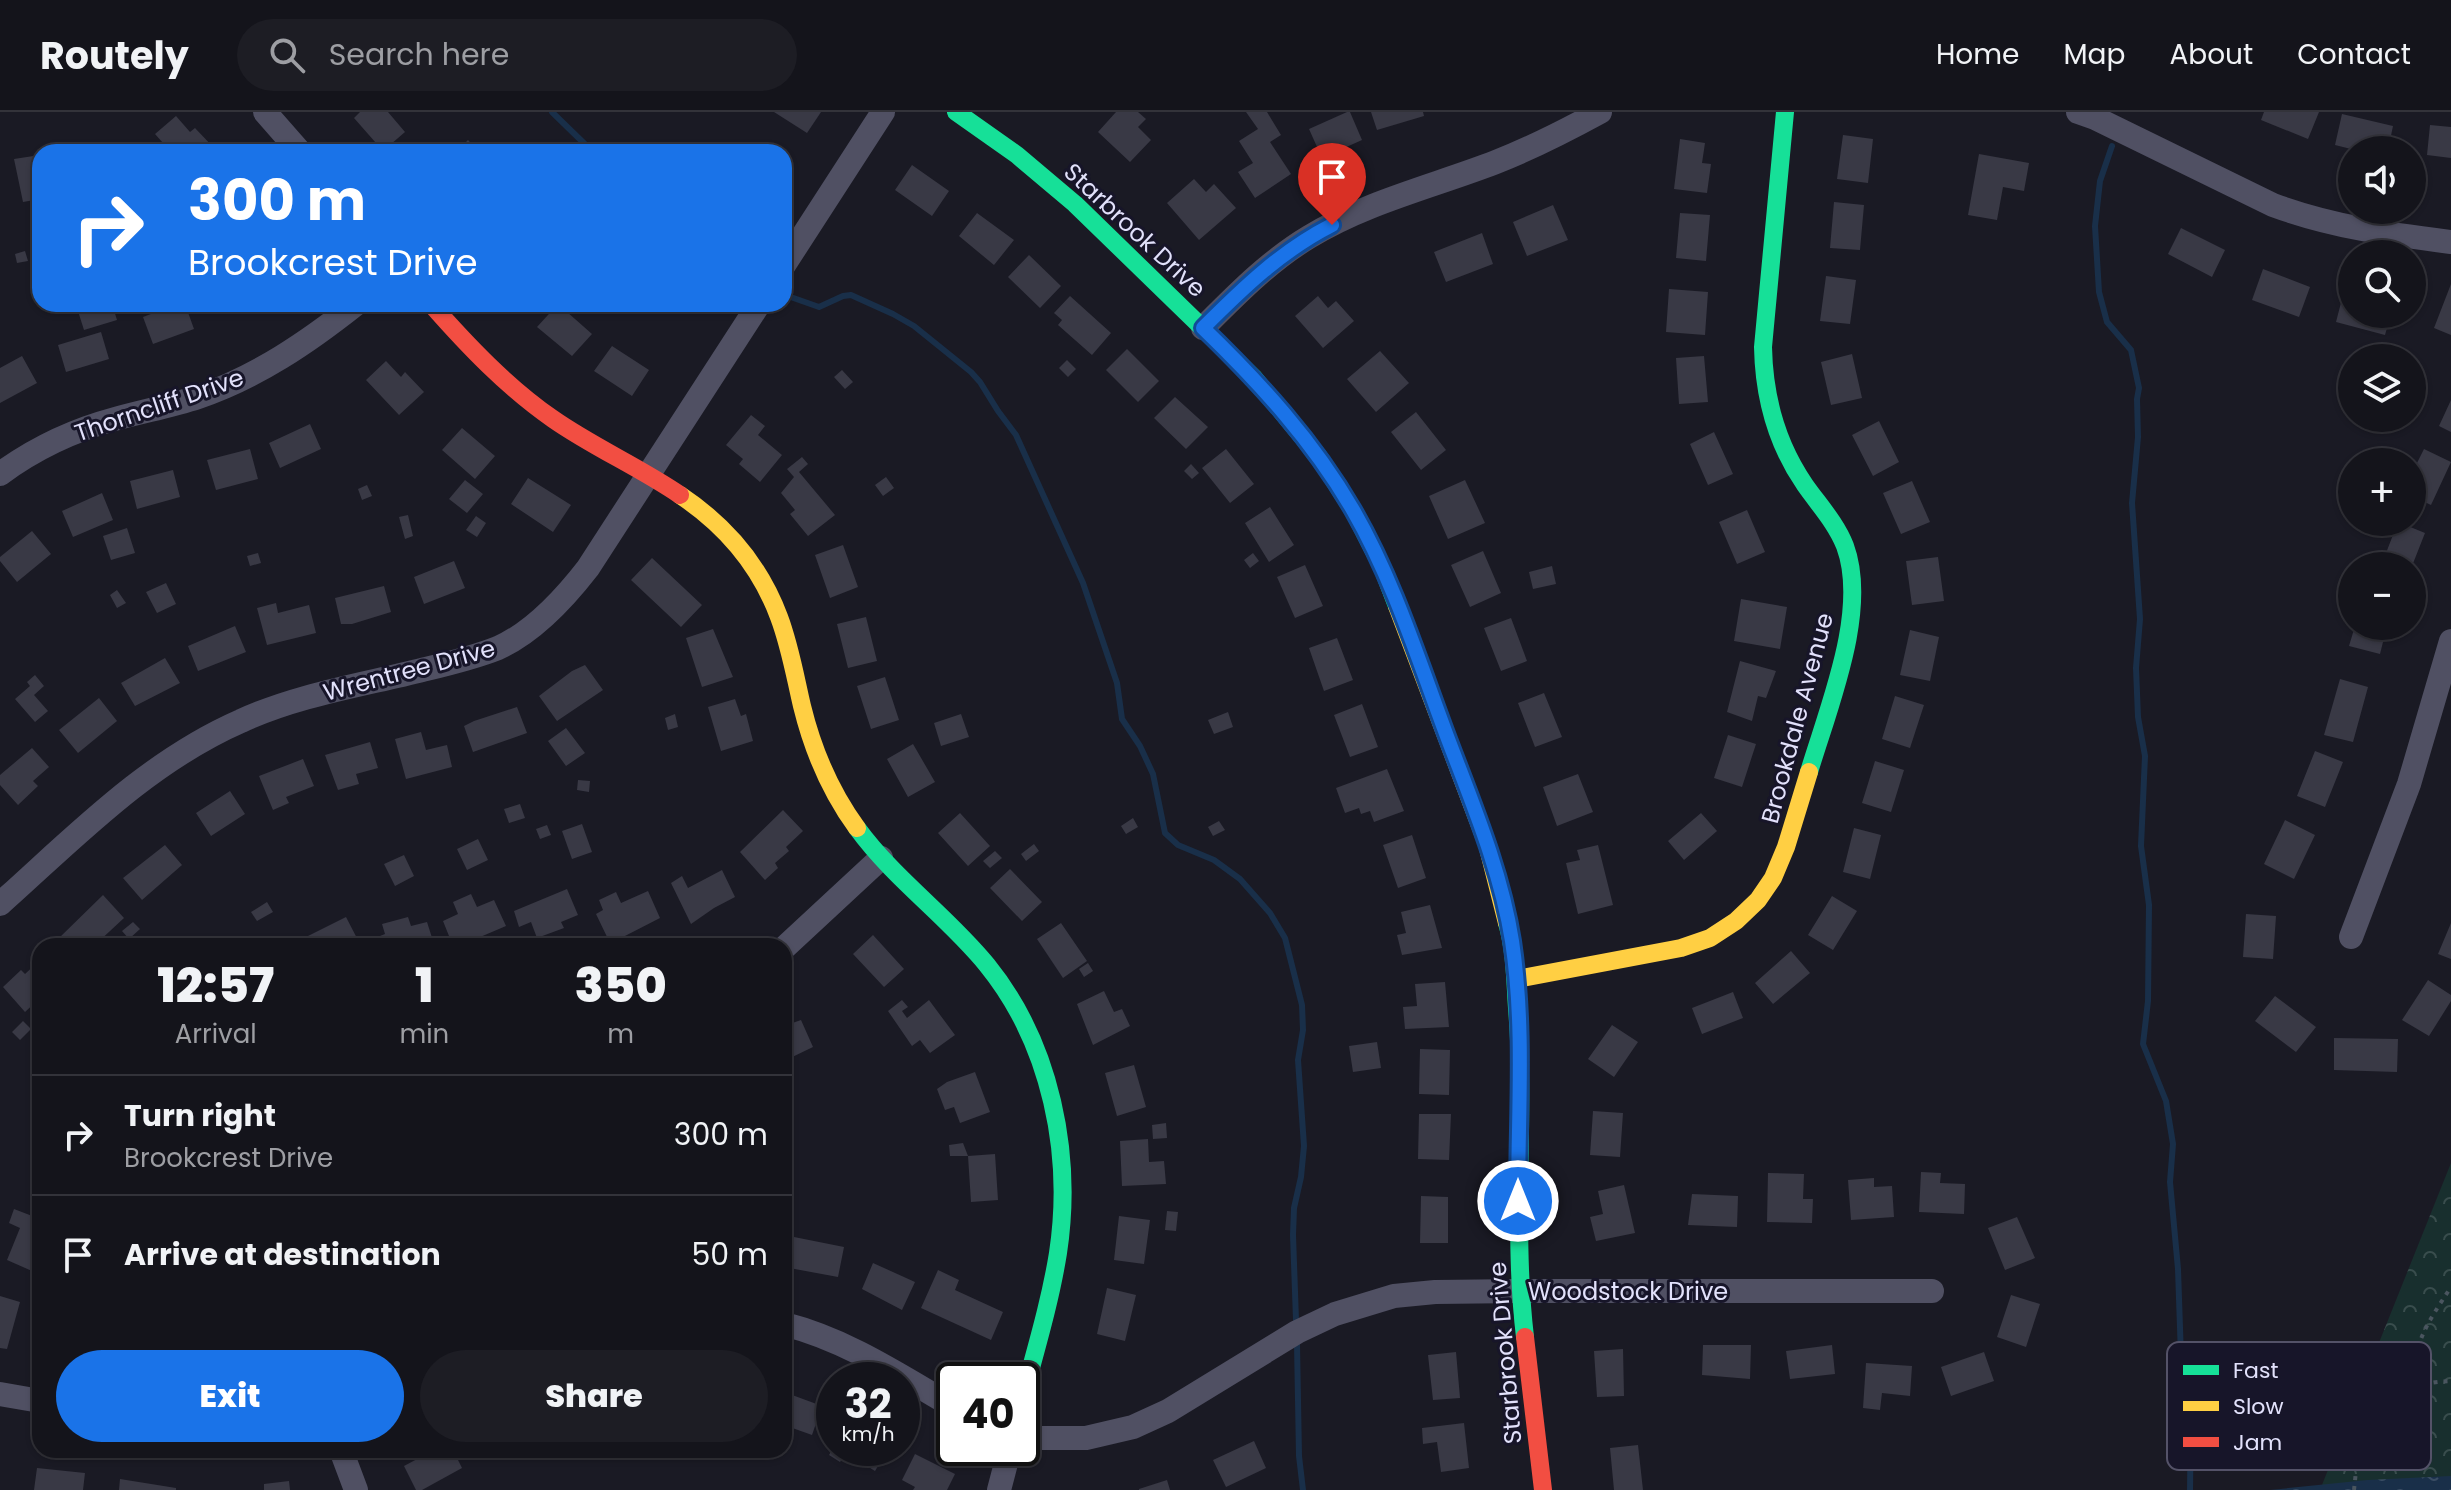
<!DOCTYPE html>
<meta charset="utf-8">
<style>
body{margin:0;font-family:Poppins,sans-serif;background:#1d1d24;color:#f1f3f6;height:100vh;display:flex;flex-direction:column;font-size:30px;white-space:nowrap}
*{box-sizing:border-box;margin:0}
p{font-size:26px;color:#9d9ea3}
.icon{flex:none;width:44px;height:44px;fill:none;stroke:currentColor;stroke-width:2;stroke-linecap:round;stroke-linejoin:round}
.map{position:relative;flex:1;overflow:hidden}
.panel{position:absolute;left:32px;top:826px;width:760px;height:520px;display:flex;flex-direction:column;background:#14141b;border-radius:24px;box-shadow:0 2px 6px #0004,0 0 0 2px #33333a}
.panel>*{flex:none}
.hud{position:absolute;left:32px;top:32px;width:760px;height:168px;border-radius:24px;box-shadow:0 2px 6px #0004,0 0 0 2px #33333a;background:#1a73e8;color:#fff;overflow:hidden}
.tools{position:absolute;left:2338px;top:24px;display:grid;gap:16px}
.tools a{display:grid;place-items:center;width:88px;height:88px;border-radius:50%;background:#14141b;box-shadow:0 2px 6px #0004,0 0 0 2px #33333a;font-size:40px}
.speed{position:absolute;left:816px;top:1250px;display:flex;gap:16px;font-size:40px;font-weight:700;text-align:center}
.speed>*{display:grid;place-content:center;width:104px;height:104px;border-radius:50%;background:#14141b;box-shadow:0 2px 6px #0004,0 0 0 2px #33333a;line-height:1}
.speed small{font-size:20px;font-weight:400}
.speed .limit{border:4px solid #111;border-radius:12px;background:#fff;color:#111}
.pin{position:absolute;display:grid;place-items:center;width:68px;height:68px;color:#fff;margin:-82px -34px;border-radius:50% 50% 50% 0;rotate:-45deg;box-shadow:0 0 8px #0007}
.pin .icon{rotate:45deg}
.me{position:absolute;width:88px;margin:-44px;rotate:0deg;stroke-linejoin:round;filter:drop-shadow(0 0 6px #0008)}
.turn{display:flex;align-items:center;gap:28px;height:168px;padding:0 24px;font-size:36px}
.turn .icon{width:104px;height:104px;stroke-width:2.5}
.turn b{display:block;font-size:56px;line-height:68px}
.eta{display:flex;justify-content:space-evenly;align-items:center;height:136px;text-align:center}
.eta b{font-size:48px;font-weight:800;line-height:56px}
.primary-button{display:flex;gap:16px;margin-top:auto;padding:16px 24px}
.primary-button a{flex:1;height:92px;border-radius:48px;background:#1a73e8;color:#fff;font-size:32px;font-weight:800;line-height:92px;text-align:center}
.primary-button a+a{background:#1d1d24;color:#f1f3f6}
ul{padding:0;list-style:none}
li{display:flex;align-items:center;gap:24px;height:120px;padding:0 24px;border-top:2px solid #33333a}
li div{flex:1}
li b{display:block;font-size:30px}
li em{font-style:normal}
header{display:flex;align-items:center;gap:48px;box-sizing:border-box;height:112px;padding:0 40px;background:#14141b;border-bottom:2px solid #33333a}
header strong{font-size:38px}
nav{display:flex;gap:44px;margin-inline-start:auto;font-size:28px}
.search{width:560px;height:72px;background:#1d1d24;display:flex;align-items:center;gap:20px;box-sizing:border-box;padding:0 28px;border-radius:44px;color:#9d9ea3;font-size:30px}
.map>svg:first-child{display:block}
</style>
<header>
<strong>Routely</strong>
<div class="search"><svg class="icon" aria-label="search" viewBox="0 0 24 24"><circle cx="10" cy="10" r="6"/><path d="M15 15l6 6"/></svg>Search here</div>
<nav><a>Home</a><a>Map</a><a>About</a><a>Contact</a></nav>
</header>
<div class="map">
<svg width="2451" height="1378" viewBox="0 0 2451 1378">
<defs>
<pattern id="forest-crowns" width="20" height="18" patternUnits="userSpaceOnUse" patternTransform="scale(2)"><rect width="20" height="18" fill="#182f2e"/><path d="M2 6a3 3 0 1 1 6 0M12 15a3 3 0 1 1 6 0" fill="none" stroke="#394d4d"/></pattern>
<pattern id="water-ripples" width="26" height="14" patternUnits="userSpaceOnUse" patternTransform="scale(2)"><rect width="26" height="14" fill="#192f49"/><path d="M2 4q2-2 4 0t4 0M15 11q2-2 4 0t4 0" fill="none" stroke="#3a4d64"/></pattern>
</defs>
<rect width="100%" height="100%" fill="#1a1a24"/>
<!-- forest -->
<path fill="url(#forest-crowns)" d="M2451,1051V1378H2320Z"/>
<!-- water -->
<path fill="url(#water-ripples)" d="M2451,1364V1378H2270L2368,1368Z"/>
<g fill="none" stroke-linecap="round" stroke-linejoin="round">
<!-- stream -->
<path stroke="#192f49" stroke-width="6" d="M552,0L593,40
M2112,34L2100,69L2095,114L2099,180L2107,210L2131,238L2139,276L2137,287L2138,325L2132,391L2140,507L2136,556L2138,605L2145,644L2141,734L2149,793L2148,889L2143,932L2166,989L2173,1032L2170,1070L2178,1157L2181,1245L2191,1303L2190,1378
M785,183L819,195L843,184L851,183L893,202L914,214L971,260L980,270L998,299L1016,323L1083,471L1117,571L1122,607L1140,634L1153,662L1165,721L1178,733L1214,748L1240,767L1270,801L1285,826L1302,893L1303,918L1298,948L1304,1034L1301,1065L1294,1096L1293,1123L1296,1208
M1297,1232L1299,1344L1303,1378"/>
</g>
<!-- building -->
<path fill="#393945" d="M360,0H388L405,20L383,39L354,6Z
M774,0H821L807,21Z
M1116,0H1138L1146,7L1138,15L1151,28L1130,50L1098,20Z
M1246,0H1267L1281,23L1270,30L1291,62L1255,86L1238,60L1253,51L1239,29L1258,17Z
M1347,0H1350L1362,28L1322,46L1309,17Z
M1371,0H1423L1424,4L1377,18Z
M2264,0H2319L2308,27L2261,8Z
M2342,2L2393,14L2388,38H2355L2335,33Z
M176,4L190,20L195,16L215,37L212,40H171L155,22Z
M2430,13L2451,15V46L2427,43Z
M1843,23L1873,27L1868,71L1837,67Z
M1680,27L1705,31L1702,51L1711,52L1707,81L1674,77Z
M468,28L475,36L470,40H462L459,37Z
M1979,42L2029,51L2024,79L2003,75L1997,108L1968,103Z
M40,43V87L23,90L14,47Z
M912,53L949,79L932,104L895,78Z
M1194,67L1206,80L1214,72L1236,96L1199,128L1167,91Z
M1834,90L1864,93L1860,138L1830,136Z
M1553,93L1568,128L1527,144L1513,110Z
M977,101L1014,128L994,153L959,124Z
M1680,101L1710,103L1706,149L1676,146Z
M2181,116L2225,138L2212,165L2168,142Z
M1482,121L1493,152L1446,170L1434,140Z
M25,139L28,149L17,151L15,142Z
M1029,143L1061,174L1040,196L1008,165Z
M2263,157L2310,175L2299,205L2252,188Z
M1826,164L1856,168L1850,212L1820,209Z
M2451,172V223L2434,216Z
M1669,177L1708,180L1705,223L1666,220Z
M2344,179L2352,182V202H2391L2385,223L2336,210Z
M1070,184L1111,221L1092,243L1058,213L1062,208L1054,201Z
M1318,184L1328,196L1336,189L1354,209L1323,236L1295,204Z
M90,192H112L117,208L84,218L77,196Z
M177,192H185L194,217L153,232L143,205Z
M558,192L592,222L572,244L537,215Z
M101,220L109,247L66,260L58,233Z
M612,234L649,258L632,284L594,259Z
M1127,237L1159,269L1138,290L1106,258Z
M1380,239L1409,271L1376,300L1347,267Z
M1852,242L1862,286L1831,293L1821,250Z
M22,244L37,271L0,291V256Z
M1704,244L1708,290L1679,292L1676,246Z
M1067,248L1076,257L1068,265L1059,256Z
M386,249L401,265L405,260L424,280L399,303L366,268Z
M842,258L853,270L845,277L834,265Z
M1175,285L1208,315L1186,337L1154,306Z
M2451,288V320L2439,314Z
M1416,300L1446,338L1421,358L1391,320Z
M751,303L765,314L758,323L782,343L760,370L739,352L743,347L726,333Z
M1879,309L1899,350L1873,364L1852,323Z
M310,312L321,337L280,356L269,331Z
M462,316L495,344L475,367L442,338Z
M1714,320L1733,362L1708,373L1690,332Z
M250,337L258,367L216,378L207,348Z
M1226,337L1254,372L1230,391L1202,356Z
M2424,337L2451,350L2431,393L2412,384V361Z
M802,345L808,352L799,360L835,403L808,424L790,402L795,398L781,381L794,365L787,357Z
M1191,352L1199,361L1192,367L1184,359Z
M173,358L180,385L137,397L130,369Z
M886,365L894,376L883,384L875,373Z
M528,366L571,393L553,420L511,392Z
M465,368L483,382L467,401L449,387Z
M1465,368L1485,411L1448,427L1429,384Z
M1912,369L1930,410L1901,422L1883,381Z
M367,373L372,384L362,388L358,377Z
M102,381L113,408L73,425L62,399Z
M1270,395L1294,433L1269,450L1245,411Z
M1747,398L1765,440L1737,452L1719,410Z
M408,403L413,424L405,427L399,405Z
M476,404L486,411L477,425L466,418Z
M2398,410L2425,421L2412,454H2381Z
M127,416L135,441L111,448L103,424Z
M32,419L51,442L17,470L0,449V445Z
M843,433L858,475L830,486L815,443Z
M1483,439L1501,481L1470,495L1451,453Z
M258,441L261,451L250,454L247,444Z
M1253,441L1259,449L1250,456L1244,448Z
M1938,445L1944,489L1912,493L1906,449Z
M652,446L702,493L681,515L631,468Z
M454,449L465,476L424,492L414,465Z
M1305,453L1323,494L1295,506L1277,465Z
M1552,454L1556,472L1533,477L1529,460Z
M166,471L176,492L157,501L146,480Z
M384,474L391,500L352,512H341L335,486Z
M117,478L126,491L117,496L110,483Z
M1741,487L1787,495L1780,537L1734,529Z
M276,491L278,501L309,493L316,521L267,533L257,496Z
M866,505L877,549L848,556L837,512Z
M1511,506L1527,549L1501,559L1484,516Z
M235,514L246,540L198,559L188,534Z
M2355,514H2387L2380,542L2349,534Z
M713,517L733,565L702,575L686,526Z
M1910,518L1939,525L1930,569L1900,563Z
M1337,526L1353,568L1324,579L1309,536Z
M165,546L180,571L135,594L121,571Z
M1740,549L1776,559L1766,586L1758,584L1752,609L1727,600Z
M585,553L603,578L557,609L539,584L572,559Z
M35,563L44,574L34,583L48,599L35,610L15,587L30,574L27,570Z
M885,565L899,608L871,617L857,574Z
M2340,567L2368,575L2353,630L2324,623Z
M1544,581L1562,625L1535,635L1518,591Z
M1895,584L1924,593L1910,636L1882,627Z
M99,586L117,609L78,641L59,618Z
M735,587L741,604L746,602L753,629L721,639L708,595Z
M1362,592L1378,635L1350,645L1334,603Z
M517,595L527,621L473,640L464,614L474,609Z
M1228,600L1233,615L1214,622L1208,608Z
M675,602L678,615L668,618L665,606Z
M961,602L969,625L941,634L934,611Z
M566,616L585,641L566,654L548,629Z
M421,620L426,638L447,633L452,655L406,667L395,627Z
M1728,623L1756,632L1742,675L1714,666Z
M370,630L378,656L356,662L359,672L338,678L325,643Z
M913,632L935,670L908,685L887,647Z
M32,636L49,655L33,669L38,674L18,693L0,673V663Z
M2315,639L2343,650L2325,695L2297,684Z
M303,647L314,674L286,685L289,691L273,698L259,664Z
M1875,649L1904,658L1891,700L1862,691Z
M1387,657L1404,699L1374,710L1370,699L1361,702L1359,696L1345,701L1336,676Z
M1578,662L1593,700L1557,714L1543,675Z
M578,668L590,669L589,680L577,678Z
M230,679L245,702L211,724L196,701Z
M520,692L525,706L509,711L504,697Z
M783,698L803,719L786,735L789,739L775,751L778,756L765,768L740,740Z
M960,701L990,734L968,754L938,721Z
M1701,701L1717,719L1684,748L1668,729Z
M1133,706L1138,715L1126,722L1121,714Z
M2285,708L2315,723L2294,767L2264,752Z
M1219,709L1225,718L1213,724L1208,715Z
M582,712L592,740L572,747L562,719Z
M547,713L551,723L540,727L536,717Z
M1854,716L1881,723L1870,767L1843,760Z
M1412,723L1426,766L1398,776L1383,733Z
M478,727L488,748L467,758L457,737Z
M1034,732L1039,739L1026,749L1021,742Z
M165,733L182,753L142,788L123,766Z
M1598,733L1613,793L1578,802L1566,751L1580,748L1577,738Z
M995,739L1002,746L990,756L983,749Z
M404,743L414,764L395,774L384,752Z
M1010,757L1042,790L1022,809L990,776Z
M722,758L735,785L714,796L691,812L671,771L682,764L688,776Z
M567,777L578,803L561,810L564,816L537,826L531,810L519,815L514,799Z
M648,779L660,806L623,825L609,829L596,802L603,798L599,788L616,780L621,791Z
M471,782L477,795L494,788L506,814L459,834H453L443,809L458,802L453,790Z
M103,783L124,806L96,832L98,834H64L58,827Z
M1832,784L1857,799L1833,838L1808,823Z
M267,790L273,800L257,809L251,800Z
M1430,793L1442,836L1402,843L1397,823L1406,821L1401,800Z
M2246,802L2276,804L2273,847L2243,845Z
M346,805L361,834H303L300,828Z
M408,805L411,814L427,810L434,832L427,834H377L375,826L385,822L382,812Z
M133,810L140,817L129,827L122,819Z
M1061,811L1087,849L1063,866L1037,827Z
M2451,811V847L2438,842Z
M873,823L904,857L884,875L853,842Z
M1791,839L1810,861L1773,892L1755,871Z
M40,848V886L25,900L3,875L21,858L25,862Z
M1088,851L1093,859L1084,865L1079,857Z
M2428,868L2451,883V889L2429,924L2402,908Z
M1445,870L1449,915L1405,917L1403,895L1417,894L1415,872Z
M1104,879L1114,900L1122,897L1130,914L1093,933L1077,892Z
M1733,880L1743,906L1702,922L1692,896Z
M2275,884L2316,915L2296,940L2255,909Z
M902,888L908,895L902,899L907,906L929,888L955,923L930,941L920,928L912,934L888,899Z
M801,908L813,935L784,949V914Z
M23,909L31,917L20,928L12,920Z
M1612,913L1638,930L1614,965L1588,947Z
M2334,926L2398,927L2397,960L2334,958Z
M1377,930L1381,956L1353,960L1349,934Z
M1420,937L1450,938L1449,983L1419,982Z
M1134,953L1146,995L1117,1004L1105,961Z
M975,960L990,1000L960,1011L954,995L945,998L937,977L947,970Z
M1593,999L1623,1001L1620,1045L1590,1043Z
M1419,1002H1451L1449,1048L1418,1047Z
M1166,1011L1167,1026L1153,1027L1152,1013Z
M1148,1027L1149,1050L1164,1049L1166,1072L1122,1074L1120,1029Z
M963,1031L968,1044H950L949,1033Z
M995,1042L998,1088L971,1090L968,1044Z
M1921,1060L1941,1061L1940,1071L1965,1072L1964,1102L1919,1100Z
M1768,1061L1804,1062L1803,1087H1813L1812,1111L1767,1110Z
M1874,1066V1075L1892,1074L1894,1105L1851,1108L1848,1068Z
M1624,1073L1635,1121L1596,1129L1590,1105L1603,1102L1598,1079Z
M1692,1082L1738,1084L1737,1115L1688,1113Z
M1421,1084L1448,1085V1131H1420Z
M14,1097L40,1107V1139L32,1159L7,1148L20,1116L9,1111Z
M1167,1099L1178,1100L1176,1119L1165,1118Z
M1119,1104L1150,1108L1144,1152L1114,1148Z
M2017,1105L2035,1146L2005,1158L1988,1116Z
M784,1123L844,1135L838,1165L784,1155Z
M873,1151L915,1170L902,1198L862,1177Z
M938,1158L959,1168L955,1178L1003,1200L991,1228L921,1196Z
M1107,1176L1136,1183L1125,1229L1097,1222Z
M2011,1183L2040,1192L2026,1235L1997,1225Z
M0,1184L20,1190L7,1237L0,1236Z
M1703,1233H1751L1750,1267L1702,1263Z
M1832,1233L1835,1262L1790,1267L1786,1239Z
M1623,1237L1624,1284L1597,1285L1594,1239Z
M1456,1240L1460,1286L1433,1288L1428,1243Z
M1984,1240L1994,1269L1951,1284L1941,1255Z
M1866,1251L1912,1254L1910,1284L1882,1281L1880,1298L1863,1296Z
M784,1280L822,1294L812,1323L784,1313Z
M1464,1311L1469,1356L1441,1360L1437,1330L1423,1332L1422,1316Z
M1254,1329L1266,1356L1226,1375L1213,1348Z
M1638,1333L1643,1378H1614L1610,1336Z
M833,1336H889L875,1359L846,1341L840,1350L829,1343Z
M434,1338H453L462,1356L422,1378H416L404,1354Z
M915,1342L955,1362L947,1378H913L915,1375L902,1368Z
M37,1356L85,1361L83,1378H34Z
M120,1367L176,1376V1378H119Z
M1167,1368L1170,1378H1139V1377Z
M289,1369L290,1378H264V1372Z"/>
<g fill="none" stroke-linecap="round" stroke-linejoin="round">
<!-- path -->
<path stroke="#4a555f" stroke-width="4" stroke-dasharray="4 6" stroke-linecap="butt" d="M2412,1275C2414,1229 2427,1212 2451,1175
M2354,1378C2356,1361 2357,1343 2360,1327C2369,1286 2414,1270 2451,1269"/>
<!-- street -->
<path stroke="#505063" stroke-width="24" d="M265,0L300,40
M2078,0L2095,6L2273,93C2333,115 2388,122 2451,130
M784,153L883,0
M1203,216C1236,183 1269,149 1309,125C1366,90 1434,74 1496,50C1532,36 1567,18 1600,0
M0,362C34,337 74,318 115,307C143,299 171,294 198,285C257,265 308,230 356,192
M0,792C75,725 147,650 241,609C297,583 362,573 422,558C447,552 473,546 498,536C534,520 564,487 588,456L759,192
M2351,825L2409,672L2451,529
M784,836L881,746
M784,1212C847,1228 899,1263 954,1295
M0,1282L40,1289
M1022,1326H1086L1133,1315L1168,1299L1297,1220L1335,1202L1394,1184L1435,1180L1521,1179H1932
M341,1338L356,1378
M999,1378L1010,1336"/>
<!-- fast -->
<path stroke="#16e098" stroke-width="18" d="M956,0L1017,43L1075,92L1254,266L1319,345L1353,398L1382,455L1397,494
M1785,0L1763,235C1764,286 1776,331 1805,373C1819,393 1836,411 1845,434C1869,499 1828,596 1809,660
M857,716C895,768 947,804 987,853C1051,932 1073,1042 1058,1141C1050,1191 1035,1240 1022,1289
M1507,811C1515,838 1515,867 1517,896C1526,1005 1512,1116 1525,1225"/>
<!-- slow -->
<path stroke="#ffcf43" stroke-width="18" d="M680,383C725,413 760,454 779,505C790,534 795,564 802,594C813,639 830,679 857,716
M1397,494L1487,732L1507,811
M1517,867L1681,836L1710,826L1736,809L1758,788L1773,766L1786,735L1809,660"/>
<!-- jam -->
<path stroke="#f24e42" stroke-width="18" d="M431,192C468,234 507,275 553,307C593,335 639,355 680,383
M1525,1225L1543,1378"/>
</g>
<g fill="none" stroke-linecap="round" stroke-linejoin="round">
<!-- route casing -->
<g stroke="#114b97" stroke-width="20">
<path id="route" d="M1332,113C1281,139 1243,176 1203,216C1260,271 1313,329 1353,398C1394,469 1419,550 1448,627C1473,693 1501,759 1512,829C1525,915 1518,1002 1518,1089"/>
</g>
<!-- route -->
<use href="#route" stroke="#1a73e8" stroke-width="14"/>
</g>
<g text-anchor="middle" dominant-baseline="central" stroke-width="6" stroke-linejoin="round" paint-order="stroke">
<!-- street labels -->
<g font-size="24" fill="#e2e1fb" stroke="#171529">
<text transform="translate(1135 118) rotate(43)">Starbrook Drive</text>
<text transform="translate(159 293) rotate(-19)">Thorncliff Drive</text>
<text transform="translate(409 558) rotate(-15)">Wrentree Drive</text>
<text transform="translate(1797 606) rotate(-75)">Brookdale Avenue</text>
<text x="1628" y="1179">Woodstock Drive</text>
<text transform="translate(1505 1241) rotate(-95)">Starbrook Drive</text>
</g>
</g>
<!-- legend -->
<rect x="2167" y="1230" width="264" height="128" rx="12" fill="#171529" stroke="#545268" stroke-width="2"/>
<rect x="2183" y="1253" width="36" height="10" fill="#16e098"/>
<rect x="2183" y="1289" width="36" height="10" fill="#ffcf43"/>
<rect x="2183" y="1325" width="36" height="10" fill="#f24e42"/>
<g font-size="22" fill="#e2e1fb">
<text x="2233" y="1266">Fast</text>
<text x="2233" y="1302">Slow</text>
<text x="2233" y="1338">Jam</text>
</g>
</svg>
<div class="tools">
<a><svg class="icon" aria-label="sound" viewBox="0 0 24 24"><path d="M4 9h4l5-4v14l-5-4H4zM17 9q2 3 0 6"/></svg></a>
<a><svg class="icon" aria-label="search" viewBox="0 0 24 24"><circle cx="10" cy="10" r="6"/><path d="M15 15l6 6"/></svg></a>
<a><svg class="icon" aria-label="layers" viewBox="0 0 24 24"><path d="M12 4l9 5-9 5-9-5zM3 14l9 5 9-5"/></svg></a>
<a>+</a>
<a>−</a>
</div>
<div class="speed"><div>32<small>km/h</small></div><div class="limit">40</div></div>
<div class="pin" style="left:1332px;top:113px;background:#d93025"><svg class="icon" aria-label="arrive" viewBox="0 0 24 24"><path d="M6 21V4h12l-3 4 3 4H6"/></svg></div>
<svg class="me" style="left:1518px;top:1089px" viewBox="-20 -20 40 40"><circle r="17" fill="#1a73e8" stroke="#fff" stroke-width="3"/><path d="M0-11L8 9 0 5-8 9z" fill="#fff"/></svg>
<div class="hud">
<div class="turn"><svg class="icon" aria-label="right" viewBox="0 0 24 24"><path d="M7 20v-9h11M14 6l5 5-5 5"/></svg><div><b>300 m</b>Brookcrest Drive</div></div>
</div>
<section class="panel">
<div class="eta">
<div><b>12:57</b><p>Arrival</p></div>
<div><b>1</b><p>min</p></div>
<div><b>350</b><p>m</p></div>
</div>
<ul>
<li><svg class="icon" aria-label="right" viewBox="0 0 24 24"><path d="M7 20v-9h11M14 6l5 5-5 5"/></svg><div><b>Turn right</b><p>Brookcrest Drive</p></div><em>300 m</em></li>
<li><svg class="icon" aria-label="arrive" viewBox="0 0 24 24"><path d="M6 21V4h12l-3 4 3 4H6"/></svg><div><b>Arrive at destination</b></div><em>50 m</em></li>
</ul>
<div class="primary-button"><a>Exit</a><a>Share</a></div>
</section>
</div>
